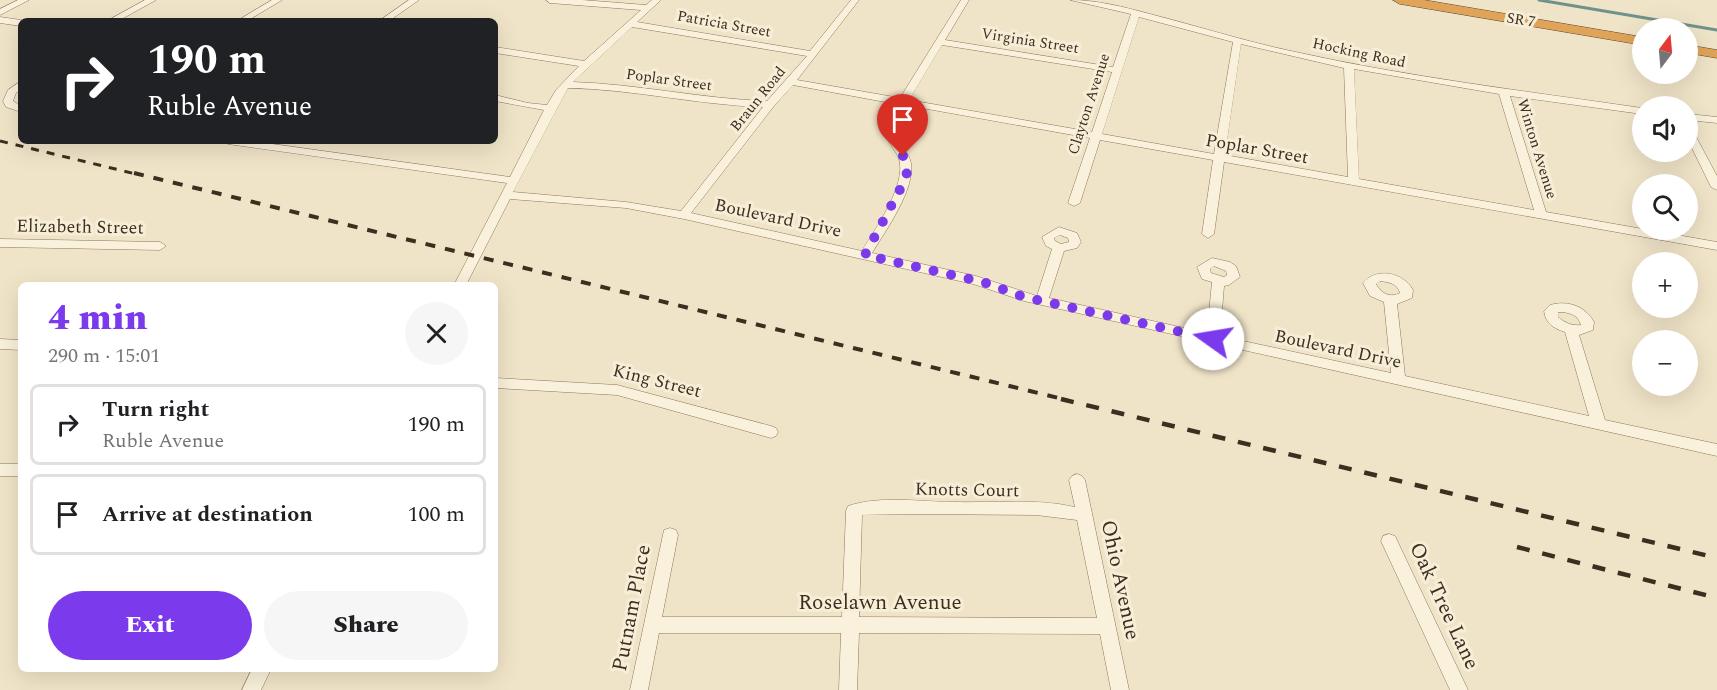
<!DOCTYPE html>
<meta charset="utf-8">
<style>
body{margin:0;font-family:Spectral,serif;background:#f6f6f6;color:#202124;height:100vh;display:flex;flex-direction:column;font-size:22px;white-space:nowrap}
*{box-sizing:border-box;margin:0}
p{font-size:20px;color:#757577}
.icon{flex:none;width:33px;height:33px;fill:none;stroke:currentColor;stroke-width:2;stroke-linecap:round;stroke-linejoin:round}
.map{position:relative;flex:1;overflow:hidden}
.details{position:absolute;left:18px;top:282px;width:480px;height:390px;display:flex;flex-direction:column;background:#fff;border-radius:9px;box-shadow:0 6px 24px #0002}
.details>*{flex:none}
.banner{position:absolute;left:18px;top:18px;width:480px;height:126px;border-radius:9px;box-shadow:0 6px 24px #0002;background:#202124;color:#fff;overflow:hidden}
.needle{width:39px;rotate:16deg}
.tools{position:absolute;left:1632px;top:18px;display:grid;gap:12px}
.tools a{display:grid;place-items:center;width:66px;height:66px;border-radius:50%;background:#fff;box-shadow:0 6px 24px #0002;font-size:30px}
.pin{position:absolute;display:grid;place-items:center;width:51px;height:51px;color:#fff;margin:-62px -26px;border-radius:50% 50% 50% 0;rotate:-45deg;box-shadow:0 0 6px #0007}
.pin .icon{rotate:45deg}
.me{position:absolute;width:66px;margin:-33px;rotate:283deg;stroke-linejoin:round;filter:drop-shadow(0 0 4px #0008)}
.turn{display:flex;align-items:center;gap:21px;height:126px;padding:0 30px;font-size:27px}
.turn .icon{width:78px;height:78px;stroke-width:2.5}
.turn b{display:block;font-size:42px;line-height:51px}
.round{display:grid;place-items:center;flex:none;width:63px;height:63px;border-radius:32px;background:#f6f6f6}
.summary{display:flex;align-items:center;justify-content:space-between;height:102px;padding:0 30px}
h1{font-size:36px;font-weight:800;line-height:45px;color:#7c3aed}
.button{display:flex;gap:12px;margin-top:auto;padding:12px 30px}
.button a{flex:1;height:69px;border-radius:36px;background:#7c3aed;color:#fff;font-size:24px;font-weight:800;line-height:69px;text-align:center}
.button a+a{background:#f6f6f6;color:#202124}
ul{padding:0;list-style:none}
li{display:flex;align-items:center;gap:18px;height:81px;margin:0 12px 9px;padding:0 18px;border:3px solid #e0e0e0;border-radius:9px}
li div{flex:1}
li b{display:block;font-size:22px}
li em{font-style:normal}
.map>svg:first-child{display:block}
</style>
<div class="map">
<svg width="1717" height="690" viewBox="0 0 1717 690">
<rect width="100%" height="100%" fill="#f0e4c8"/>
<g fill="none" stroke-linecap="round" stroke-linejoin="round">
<!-- stream -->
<path stroke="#6f938a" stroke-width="3" d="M1539,0L1717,30"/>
<!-- minor casing -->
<g stroke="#8d765c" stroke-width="1">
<path id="minor" d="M18,0H29L0,15V9Z
M145,0H156L118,21H107Z
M272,0H282L247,21H237Z
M409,0H419L389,21H379Z
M546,0H582L646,5L652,0H661L637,22L810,51L851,0H859L797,80L900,98L961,0H969L945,40L1113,67L1131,14L1070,0C1097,0 1124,7 1150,14C1197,26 1244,41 1291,51C1407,77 1525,91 1642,108V114L1510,96L1546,212L1717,242V250L1224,162L1214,234L1208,238L1202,234L1213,160L1100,140L1080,203L1074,206L1068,203L1090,138L905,105L894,124V130C897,142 908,150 911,163C915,190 886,230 872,253L976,276L1037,296L1052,249L1046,246L1042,237L1059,227L1077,233L1081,242L1077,248L1064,251L1049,298L1207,333L1212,282L1202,279L1197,267L1212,258L1230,262L1236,266L1240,277L1229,285L1224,286L1220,336L1391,373L1384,302L1370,296L1363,283C1376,267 1403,272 1413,290L1412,298L1397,304L1405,376L1589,416L1565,332C1553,328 1546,324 1544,311L1550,305C1568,300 1585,306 1594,322L1593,330L1579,335L1605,420L1717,444V456L1024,301L973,284L684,219L626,208L510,199L466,285H454L507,183L228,144L223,141H251L510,177L544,110L495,101V95L528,103L547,105L556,90L579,66L495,53V47L584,61L641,10L550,3ZM1139,17L1233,42L1214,154L1102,134ZM632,27L807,56L767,101C702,99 638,84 573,82ZM1241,44L1344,68L1348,177L1225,155ZM942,45L1112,72L1092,132L909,100ZM1354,69L1499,94L1534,210L1359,179ZM793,85L896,104L884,124L883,130C886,141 895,148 899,159C907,185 875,229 862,251L691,213L774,106ZM568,88C633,89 697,105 763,107L681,211L626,202L513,192ZM1060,235L1068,238L1069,242L1061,244L1055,241L1054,238ZM1214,266L1226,271L1227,275L1224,277L1211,273L1210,269ZM1380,281C1389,282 1398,284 1400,293C1391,298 1381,294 1376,284ZM1558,312C1568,312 1578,314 1581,325C1572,326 1565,323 1558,317Z
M0,17L21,20L24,21H21V26L0,23Z
M21,81V89L16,93L13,101L21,106V112L6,107L3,101L8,90Z
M1688,114L1717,117V123L1688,120Z
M1688,128L1693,131L1717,176V190L1711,187L1688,140Z
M0,239L160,242L166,246L160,250L0,247Z
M0,339L21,340V350L0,349Z
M495,378L617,385L771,426L776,428L778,432L776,436L771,438L617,395L495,388Z
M0,464H21V476H0Z
M1077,474L1082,476L1085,480L1129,690H1111L1100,634L859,633L857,690H839L841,633H659L648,690H630L664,530L670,528L676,530L678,535L662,617H842L846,511L848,506C881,495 920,502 954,502C994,503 1035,498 1075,507L1069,480L1072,476ZM903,514L1036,515L1077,520L1097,618L859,617L862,515Z
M1389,534L1395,536L1468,690H1450L1381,541L1383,536Z
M252,669H271L261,690H242Z"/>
</g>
<!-- highway casing -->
<g stroke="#5b4430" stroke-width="1">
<path id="highway" d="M1393,0H1424L1642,37V45L1400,4Z
M1688,45L1717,50V58L1688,53Z"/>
</g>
<!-- minor -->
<use href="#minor" fill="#faf1dc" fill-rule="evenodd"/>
<!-- highway -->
<use href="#highway" fill="#e0a458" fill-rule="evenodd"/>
<!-- rail-far2 -->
<path stroke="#3d2e20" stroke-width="3" stroke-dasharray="8 8" stroke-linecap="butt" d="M0,141L140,175"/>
<!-- rail-far1 -->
<path stroke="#3d2e20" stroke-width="4" stroke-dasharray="10 10" stroke-linecap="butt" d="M134,173L1067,400"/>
<!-- rail -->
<path stroke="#3d2e20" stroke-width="4.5" stroke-dasharray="13 13" stroke-linecap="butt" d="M1061,399L1717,558
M1517,547L1717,598"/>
</g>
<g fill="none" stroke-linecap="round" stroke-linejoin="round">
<!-- route -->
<path stroke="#7c3aed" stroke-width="10" stroke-dasharray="0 18" d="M903,156L907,172L905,180L865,255L983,282L1024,297L1213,339"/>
</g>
<g text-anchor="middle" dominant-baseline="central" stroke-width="6" stroke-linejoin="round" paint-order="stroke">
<!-- far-street labels -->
<g font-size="15" fill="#3d2e20" stroke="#f7eed8">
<text transform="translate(1521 20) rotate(9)">SR 7</text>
<text transform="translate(724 24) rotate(10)">Patricia Street</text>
<text transform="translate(1030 41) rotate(9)">Virginia Street</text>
<text transform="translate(1359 53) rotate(12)">Hocking Road</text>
<text transform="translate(669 80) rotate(8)">Poplar Street</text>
<text transform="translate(758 99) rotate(-51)">Braun Road</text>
<text transform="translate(1089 104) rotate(-72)">Clayton Avenue</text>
<text transform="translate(1537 149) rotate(73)">Winton Avenue</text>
</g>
<!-- street labels -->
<g font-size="18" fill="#3d2e20" stroke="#f7eed8">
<text transform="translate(1257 149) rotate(10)">Poplar Street</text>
<text transform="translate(778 218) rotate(12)">Boulevard Drive</text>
<text transform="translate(80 227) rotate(1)">Elizabeth Street</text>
<text transform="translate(1338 349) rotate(12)">Boulevard Drive</text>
<text transform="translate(657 381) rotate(14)">King Street</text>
<text transform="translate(967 490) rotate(1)">Knotts Court</text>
</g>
<!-- near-street labels -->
<g font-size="21" fill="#3d2e20" stroke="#f7eed8">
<text transform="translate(1120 580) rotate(78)">Ohio Avenue</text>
<text x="880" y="603">Roselawn Avenue</text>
<text transform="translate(1444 606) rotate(65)">Oak Tree Lane</text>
<text transform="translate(632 608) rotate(-79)">Putnam Place</text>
</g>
</g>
</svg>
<div class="tools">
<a><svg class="needle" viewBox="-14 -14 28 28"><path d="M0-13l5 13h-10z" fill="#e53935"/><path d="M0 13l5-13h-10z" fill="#757577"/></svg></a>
<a><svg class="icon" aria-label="sound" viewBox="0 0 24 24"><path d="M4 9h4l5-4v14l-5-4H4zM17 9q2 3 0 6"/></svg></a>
<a><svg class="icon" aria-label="search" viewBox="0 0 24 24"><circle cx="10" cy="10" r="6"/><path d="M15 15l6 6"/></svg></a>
<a>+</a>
<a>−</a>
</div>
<div class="pin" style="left:903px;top:156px;background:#d93025"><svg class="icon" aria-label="arrive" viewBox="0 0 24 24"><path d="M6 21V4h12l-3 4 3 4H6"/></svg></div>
<svg class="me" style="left:1213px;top:339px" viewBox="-20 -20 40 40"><circle r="19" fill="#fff"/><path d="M0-13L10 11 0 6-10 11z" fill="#7c3aed"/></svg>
<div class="banner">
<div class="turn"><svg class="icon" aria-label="right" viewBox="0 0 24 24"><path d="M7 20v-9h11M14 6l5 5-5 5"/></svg><div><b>190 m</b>Ruble Avenue</div></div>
</div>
<section class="details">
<div class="summary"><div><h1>4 min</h1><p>290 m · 15:01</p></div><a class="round"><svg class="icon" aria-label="close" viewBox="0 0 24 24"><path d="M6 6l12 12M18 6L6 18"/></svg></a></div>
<ul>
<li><svg class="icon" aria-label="right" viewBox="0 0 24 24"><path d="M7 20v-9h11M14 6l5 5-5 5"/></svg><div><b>Turn right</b><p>Ruble Avenue</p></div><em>190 m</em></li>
<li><svg class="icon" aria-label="arrive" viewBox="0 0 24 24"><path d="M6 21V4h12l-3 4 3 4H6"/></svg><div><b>Arrive at destination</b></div><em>100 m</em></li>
</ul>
<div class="button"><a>Exit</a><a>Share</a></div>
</section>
</div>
